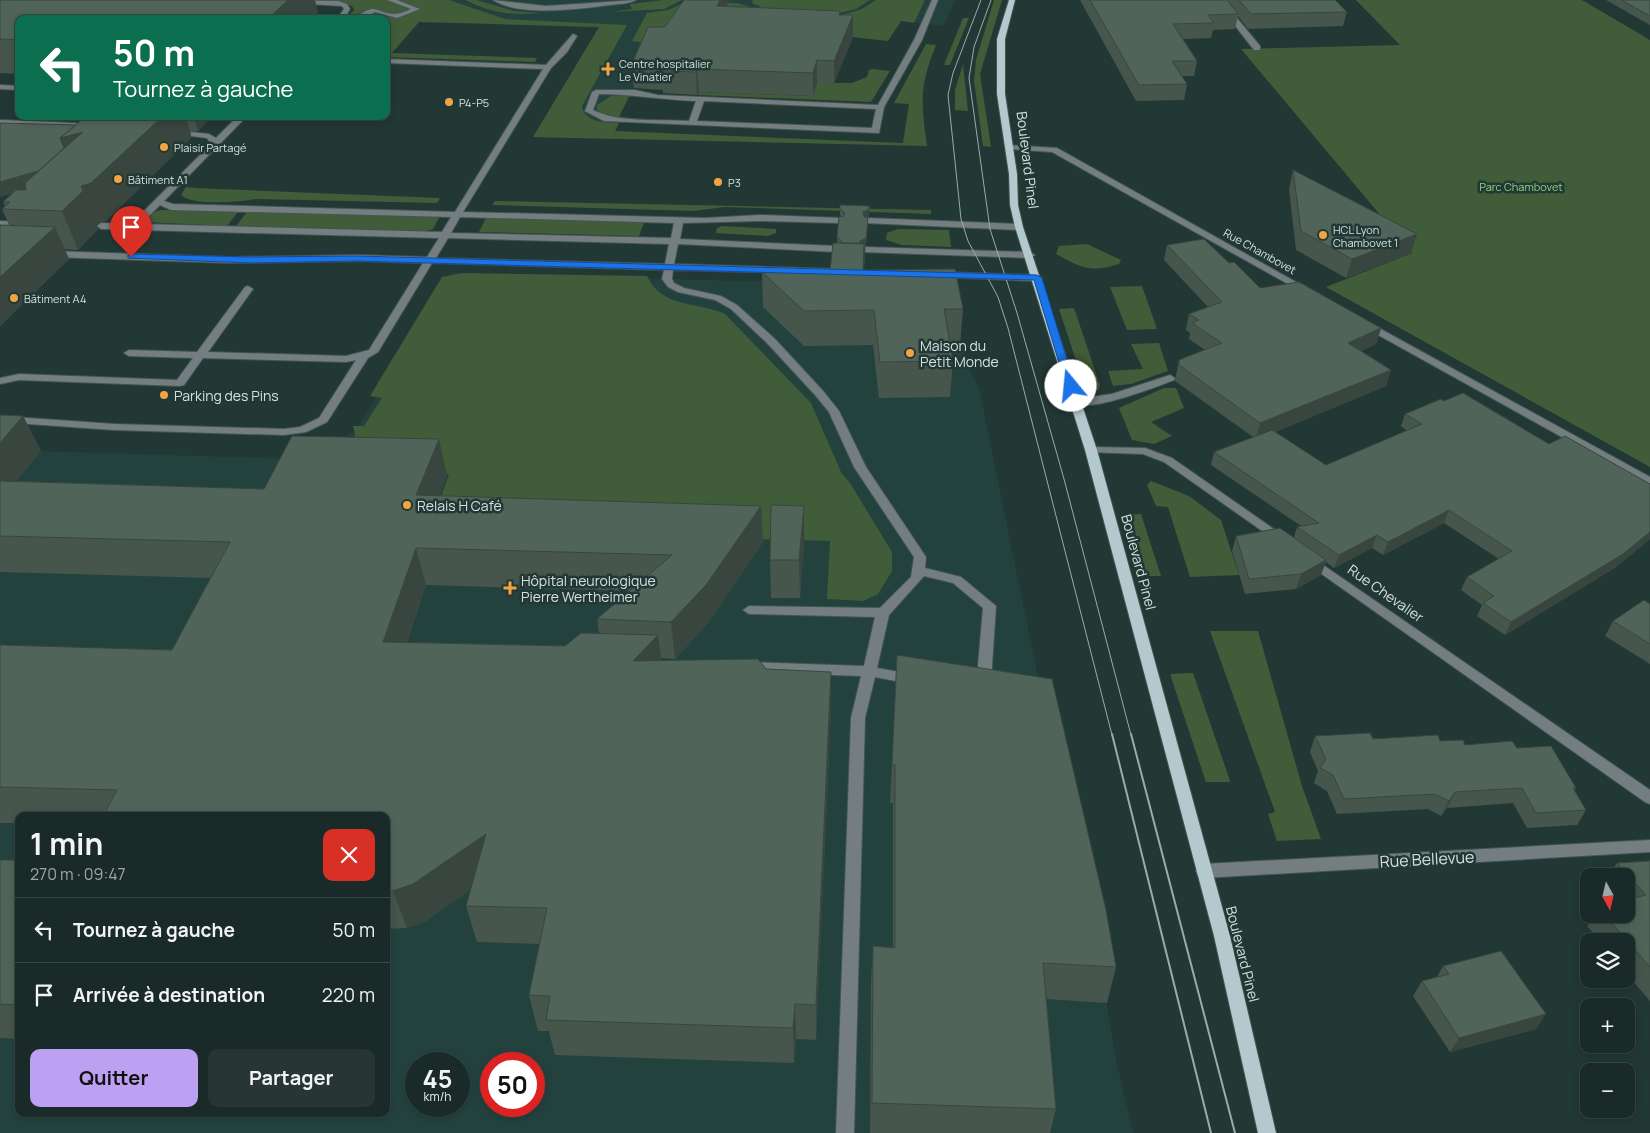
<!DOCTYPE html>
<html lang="fr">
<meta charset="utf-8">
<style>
body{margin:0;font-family:Manrope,sans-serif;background:#273634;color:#f1f3f6;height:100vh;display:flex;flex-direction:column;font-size:19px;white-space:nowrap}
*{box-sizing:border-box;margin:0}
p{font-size:16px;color:#9fa7a8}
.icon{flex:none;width:28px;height:28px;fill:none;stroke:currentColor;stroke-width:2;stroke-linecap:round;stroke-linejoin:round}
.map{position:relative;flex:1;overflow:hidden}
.sheet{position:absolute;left:15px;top:812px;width:375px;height:305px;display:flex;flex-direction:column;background:#1a2a28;border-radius:10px;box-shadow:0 2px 8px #0003,0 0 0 1px #384645}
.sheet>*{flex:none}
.guide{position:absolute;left:15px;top:15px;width:375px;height:105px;border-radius:10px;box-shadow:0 2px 8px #0003,0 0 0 1px #384645;background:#0b6e4f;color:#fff;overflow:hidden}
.needle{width:32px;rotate:172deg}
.buttons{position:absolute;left:1580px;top:868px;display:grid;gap:10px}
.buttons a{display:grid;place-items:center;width:55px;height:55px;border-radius:10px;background:#1a2a28;box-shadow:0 2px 8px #0003,0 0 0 1px #384645;font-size:25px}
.speed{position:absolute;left:405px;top:1052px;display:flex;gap:10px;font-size:25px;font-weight:700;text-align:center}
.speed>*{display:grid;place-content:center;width:65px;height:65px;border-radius:50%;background:#1a2a28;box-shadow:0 2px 8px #0003,0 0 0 1px #384645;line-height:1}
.speed small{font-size:12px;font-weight:400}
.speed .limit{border:8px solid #d22;background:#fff;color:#111}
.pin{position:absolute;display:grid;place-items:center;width:42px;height:42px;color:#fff;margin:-51px -21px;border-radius:50% 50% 50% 0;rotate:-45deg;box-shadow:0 0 5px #0007}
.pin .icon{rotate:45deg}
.me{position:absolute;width:55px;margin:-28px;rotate:343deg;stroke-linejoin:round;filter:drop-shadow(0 0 4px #0008)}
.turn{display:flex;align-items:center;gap:18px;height:105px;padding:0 15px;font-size:22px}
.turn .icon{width:65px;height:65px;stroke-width:2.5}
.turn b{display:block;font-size:35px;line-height:42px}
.round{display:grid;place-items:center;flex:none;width:52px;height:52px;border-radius:10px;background:#273634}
.summary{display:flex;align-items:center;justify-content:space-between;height:85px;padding:0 15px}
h1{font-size:30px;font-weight:700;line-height:38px}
.cta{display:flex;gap:10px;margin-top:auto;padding:10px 15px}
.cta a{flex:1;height:58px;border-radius:10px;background:#bca0f2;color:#111;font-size:20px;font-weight:700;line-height:58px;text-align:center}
.cta a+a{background:#273634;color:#f1f3f6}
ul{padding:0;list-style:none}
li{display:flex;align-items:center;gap:15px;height:65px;padding:0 15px;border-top:1px solid #384645}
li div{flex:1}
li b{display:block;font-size:19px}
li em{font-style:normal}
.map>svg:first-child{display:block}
</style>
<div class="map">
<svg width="1650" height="1133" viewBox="0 0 1650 1133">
<rect width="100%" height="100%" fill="#223835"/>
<!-- built -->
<path fill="#23423e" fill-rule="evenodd" d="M425,0H955L944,26L901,21L888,41L853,37L649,49L633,89L608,139L533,137L599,28L497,24Z
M451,273L953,287L966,363L979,388L1059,781L1097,947L1116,1060L1133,1133H0V450L299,459L356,431ZM19,816H386V1114H19ZM416,1064H459V1106H416ZM491,1064H534V1106H491Z"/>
<!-- green -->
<path fill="#415c39" d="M278,0H449L505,19L627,25L582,106C584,122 605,123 619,123L615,131L903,143L909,104L894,103L926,44L936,45C919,88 921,101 927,146L533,137L599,27L419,22L392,53L537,58L535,62L386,57V19H345L354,10L352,6L341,2Z
M465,0H476L514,11L540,13C512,16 492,13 465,0Z
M664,0H682L664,9L610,12L632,9L630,4Z
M753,0H870L856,9L827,16L767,10L752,3Z
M876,0H925L914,23L901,21L888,41L853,37L670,45L632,41L647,13L668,10L686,2L737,3L760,10L835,17L862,9Z
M994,0H1002L980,74L991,147L983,146L974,81L976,60Z
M1356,0H1582L1650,40V467L1326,287L1412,253L1241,49L1400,45Z
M963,18H969L950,65H944Z
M963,64L968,111L955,110V90Z
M873,69L890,71L871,102L698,95L699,92L813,96L817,83H852L867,77L869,70Z
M630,94L619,117L603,114L597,110V105L611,96Z
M186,187L196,188L440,198L437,203L256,199C240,202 192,206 181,195Z
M495,201L931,210V214L724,207L694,211L492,205Z
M160,210L238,212L227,226L145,222L152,213Z
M247,212L434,216L439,218L433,229L426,231L236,226Z
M486,218L644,222L639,236L479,232Z
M722,226L776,229V233L768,236L716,233L717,228Z
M898,229L949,230L951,247L902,245L886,240L887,233Z
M1087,244L1121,260L1119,264C1090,273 1082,268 1056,254L1059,246Z
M463,273L647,276C662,309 697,301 725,314L811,403L841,472L850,483L892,552V571L878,594L863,601L827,599L830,541L429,530L449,474L344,472L355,434L353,426H364L382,398L370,396L442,277Z
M1142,286L1157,329L1127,330L1110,287Z
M1074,308L1100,385L1099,390L1087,394L1059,309Z
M1159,343L1168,371L1131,384L1113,386L1108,371L1143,369L1131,344Z
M1164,388H1176L1184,408L1151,422L1172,436L1154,444L1132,440L1119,408Z
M1151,481L1189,496L1221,520L1239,575L1190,577L1168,507L1156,506L1147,485Z
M1141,514L1161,576H1142L1123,515Z
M1210,631H1258L1302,786L1321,839L1277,841L1268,814L1275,812Z
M1193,673L1230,781V782H1206L1170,674Z"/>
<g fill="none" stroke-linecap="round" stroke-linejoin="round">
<!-- minor casing -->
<g stroke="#425653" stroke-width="2">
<path id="minor" d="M271,0L338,1L347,4L350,9L344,19H337L344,9L342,6L274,2Z
M387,0H397L420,9L397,18L375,12L363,19H355C376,0 376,14 395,14C400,14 406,11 411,9Z
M493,0L546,6L636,0C630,4 618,4 610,5C580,9 519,17 493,0Z
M932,0H938L922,40L884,107L879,133L604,121L585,111L592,92L596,90H635L658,95L878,105L914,40ZM599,94C632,94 663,100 696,101L689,121C660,119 618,123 593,110ZM704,101L876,109L872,128L697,121Z
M1215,0H1222L1260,46V50H1254Z
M573,34L577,36L567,52L551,68L463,212L705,218L760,215L842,218L843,220L839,223L760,221L683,223L680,239L837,246L842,249L837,252L678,244L674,264L835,269L840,272L838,274L673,270L672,279L674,283L684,288L721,296L737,305L775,339L824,392L839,411L866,467L926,557L925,568L961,577L996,606L991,681L989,685H976L974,681L977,677L983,608L953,583L924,576L889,615L877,668L911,674L916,675L918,679L916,683L911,684L875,677L865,718L854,1133H836L851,718L861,676L749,672L744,670L742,667L744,664L749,662L864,666L875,617L749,614L743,610L749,606L880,608L911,577L914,557L854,467L829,412L816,396L767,343L731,309L715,300L678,292L668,287L662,279L664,270L432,263L378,352L368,358L327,422L306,432L284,435L114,430L0,422V416L114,424L284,429L300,427L319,418L356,360L346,362L203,358L184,385L180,386L19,380L0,384V378L19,374L177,380L193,358L129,356L124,353L129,350L197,352L245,287L248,286L253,289L208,352L346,356L369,350L423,263L357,261L231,263L50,257L45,254L50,251L231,257L357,255L427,257L439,238L101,229L97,226L101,223L131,224L211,144L207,138L191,136V132L209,134L216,138L238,116H247L164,201L173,204L455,212L543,69L386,63V59L546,65ZM160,205L171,210L451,217L442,232L141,224ZM460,217L674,223L671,238L451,233ZM448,238L669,244L665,264L436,258Z
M0,85L19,86V90L0,89Z
M0,120L76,123L80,125L76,127L0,124Z
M1007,145L1057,148L1312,291L1310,293H1304L1052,152L1010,149L1006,147Z
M868,218L1019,224L1023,227L1019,230L865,223V219Z
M0,221L25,222L29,225L25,228L0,227Z
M865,247L1030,252L1035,255L1030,258L862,252V248Z
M940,272L1037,275L1042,278L1037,281L937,277L935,275Z
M1366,321L1650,477V486L1362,326L1361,324Z
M1170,375L1175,378L1174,380C1156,387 1084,415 1071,402L1076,399L1112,394Z
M1091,447L1145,448L1172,458L1288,539L1282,543L1278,542L1164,462L1143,454L1087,452L1085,450L1087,448Z
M1310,556L1650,790V804L1645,802L1306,563L1304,560Z
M1650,840V852L1204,878L1198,876L1196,871L1198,866L1204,864Z"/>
</g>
<!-- major casing -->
<g stroke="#425653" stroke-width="2">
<path id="major" d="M1009,0H1015L1005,39V94L1017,174L1018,205L1023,227L1097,450L1230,936L1276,1133H1258L1214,936L1085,450L1015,227L1010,205L1009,174L997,94V39Z"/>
</g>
<!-- minor -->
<use href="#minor" fill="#747e80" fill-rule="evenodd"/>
<!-- major -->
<use href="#major" fill="#b4c9cd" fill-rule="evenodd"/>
<!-- tram-far1 -->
<path stroke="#9caba9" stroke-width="1" d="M981,0L953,73L948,95L961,219L968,241L998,297L1008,328L1112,735
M991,0L974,47L969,78L990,229L1017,313L1064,479L1131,735"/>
<!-- tram -->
<path stroke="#9caba9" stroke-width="2" d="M1112,734L1211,1133
M1131,734L1235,1133"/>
</g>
<!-- wall -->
<path fill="#46564d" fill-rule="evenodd" d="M0,0L318,12L311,19H19V74L0,73Z
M684,0H729L726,7L840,11V15L853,37L834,83H817L813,96L699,92L697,95L663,93V90L634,88L631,66L665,27Z
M1080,0H1335L1347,12L1343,26L1248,29L1238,16L1235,29L1213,30L1211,38L1183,39L1197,61L1194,76H1182L1187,84L1184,100L1136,101Z
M1606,0H1650V25Z
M86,116H212L198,131H190L191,138L106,221L96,224L98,229L78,250L64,249L69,259L0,326V225H9L2,209L5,206L3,202L13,193L0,197V123L76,125Z
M1293,170L1417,234L1411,253L1346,278L1296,250L1289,189Z
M840,209L869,216L866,218H868V225L866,245L864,246L865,254L864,270L963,309L960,344H950L953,361L950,397L879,398L873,345L804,346L763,307L762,272L830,271L837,243V237L841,216L840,215Z
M1167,245L1229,263L1260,288L1381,328L1376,344L1361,351L1391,370L1386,386L1275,432L1326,465L1407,431L1401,426L1405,414L1444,401L1549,444L1650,484V539L1616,567L1505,635L1477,616L1482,605L1461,590L1467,577L1499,559L1444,523L1383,555L1372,548L1334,568L1326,562L1321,575L1296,589L1245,594L1232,551L1236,536L1294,537L1297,527L1301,526L1211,465L1214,452L1253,437L1175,381L1179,360L1205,350L1189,339L1190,333L1186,330L1189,314L1208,307L1164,260Z
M0,415L23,416L41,451L16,481L264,489L447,475L439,495L761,506L763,542L709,622L675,659L661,658V661L766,669L831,709L816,1040L796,1039L794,1063L555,1055L549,1031H538L529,995L540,944L477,942L466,906L471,889L426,921L407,928L386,929V816H19V823H0V645L172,650L211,578L0,572ZM426,585L630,591L597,619L599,633L565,646L407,642Z
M804,506V544L800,598H771L770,560Z
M1650,604V664L1605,636L1613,621Z
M897,655L1116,967L1107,1003L1046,999L1056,1109L1050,1133H870L871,982L873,946L893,947V803H890Z
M1315,736L1440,741L1465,745L1517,748L1576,788L1574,791L1586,810L1577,825L1527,828L1513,803L1447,808L1441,816L1428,809L1337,814L1327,791L1314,783L1318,771L1310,752Z
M0,860H19V1039L0,1038Z
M1650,861V1001L1626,973V941H1600L1587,926L1596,914H1626V876H1608L1617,863Z
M1443,966L1536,1029L1450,1052L1413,996L1422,981L1437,977Z"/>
<!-- shaded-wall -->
<path fill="#39463f" d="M288,0H315L318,12L311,19H268Z
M720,0H729L718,28L717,6Z
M853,15V37L834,83V61Z
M817,60V83L813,96V73Z
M697,69L699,92L697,95L696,72Z
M163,116H185L190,131L191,138L106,221L96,224L98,229L78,250L62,211L81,186Z
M193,116H212L198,131Z
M83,132L51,182L0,197V182L60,138Z
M869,206V216L863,219V212Z
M868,218L866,245L864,246V278L860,248V241Z
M55,227L69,259L0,326V277Z
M1417,234L1411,253L1346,278L1352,259Z
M1381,328L1376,344L1343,359L1348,343Z
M1391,370L1386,386L1256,440L1260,423Z
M23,416L41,451L0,501V443Z
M439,439L447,475L426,531L416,495Z
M761,506L763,542L709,622L675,659L671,622Z
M804,506V544L800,598L799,560Z
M1449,510L1444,523L1383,555L1388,542Z
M1650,532V539L1616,567L1505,635L1511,622Z
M1377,535L1372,548L1334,568L1339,555Z
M416,548L426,585L394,679L383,642Z
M1326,560L1321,575L1296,589L1301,574Z
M658,635L663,672L633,661Z
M831,672V709L816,1040V1005Z
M1455,792L1447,808L1441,816L1449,801Z
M486,834L496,871L426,921L407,928L393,891Z
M795,1004L796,1039L794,1063L793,1028Z
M1546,1014L1536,1029L1450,1052L1459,1038Z"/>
<!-- building -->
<path fill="#51645a" stroke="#39463f" d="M0,0H288L268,19H19V40L0,39Z
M684,0H720L717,6L840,11L839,15H853L834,61L817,60L813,73L697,69L696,72L661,71L662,68L631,66L648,27H665Z
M1090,0H1227L1238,14L1208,15L1214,23L1173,24L1197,61H1172L1187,84L1139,85Z
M1239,0H1335L1347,12L1251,14Z
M1621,0H1650V16Z
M86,116H163L91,183L81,186L83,191L62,211L2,209L10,202H3L16,190H26L25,183L83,132L60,138Z
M0,123L76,125L60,138L64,148L38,171L0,182Z
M1293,170L1417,234L1352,259L1301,231Z
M840,205L869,206V209L863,212L864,217L868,218L866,238L860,241V243H843L837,237L839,217L844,216L845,213L840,209Z
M0,225L55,227L0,277Z
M1204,239L1229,263L1234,262L1260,288L1299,282L1381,328L1348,343L1391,370L1260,423L1179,365V360L1222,343L1192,323L1199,320L1189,314L1222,302L1167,245Z
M833,243L864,244L863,270L955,269L963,309H944L953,361L880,362L874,310L804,311L762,272L830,271Z
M864,247H865L864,261Z
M1463,393L1549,444L1565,436L1650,484V532L1623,554L1511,622L1483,603L1494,596L1467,577L1512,551L1449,510L1388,542L1377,535L1339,555L1297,527L1319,523L1214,452L1272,430L1326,465L1422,424L1405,414L1441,399L1444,401Z
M0,415L23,416L0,443Z
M292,436L439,439L416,495L761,506L706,585L671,622L597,619L672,555L416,548L383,642L565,646L581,633L658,635L633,661L758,659L766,669L831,672L816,1005L795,1004L793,1028L546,1020L550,996L529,995L547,908L466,906L486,834L413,884L393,891L386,892V816H103L117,790L0,787V645L172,650L230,542L0,536V481L264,489Z
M771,505L804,506L799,560H770Z
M1280,528L1326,560L1301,574L1249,579L1236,536Z
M1644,600L1650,604V644L1613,621Z
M897,655L1052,679L1106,910L1116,967L1043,963L1056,1109L872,1103L873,946L895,948V765H892Z
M1370,733L1373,739L1438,735L1440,741L1463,740L1465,745L1512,741L1517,748L1551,746L1576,788H1573L1586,810L1536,813L1522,788L1455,792L1449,801L1435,794L1344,799L1333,775L1320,768L1326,759L1315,736Z
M0,860H19V1005L0,1004Z
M1650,861V967L1604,914H1626V900L1646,895L1617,863Z
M1501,951L1546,1014L1459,1038L1422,981L1449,974L1443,966Z"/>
<!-- route -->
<path fill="#1a73e8" stroke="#114b97" d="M131,254L249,257L357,256L1037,275L1042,278L1075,386L1071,389L1066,386L1034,280L357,261L249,263L128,258V255Z"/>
<!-- markers -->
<g fill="#f3a442" stroke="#223835" stroke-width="2">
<path d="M605.5 61.5h5v5h5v5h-5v5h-5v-5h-5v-5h5z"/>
<circle cx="449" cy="102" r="5"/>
<circle cx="164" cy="147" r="5"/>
<circle cx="118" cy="179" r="5"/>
<circle cx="718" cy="182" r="5"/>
<circle cx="1323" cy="235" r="5"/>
<circle cx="14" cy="298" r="5"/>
<circle cx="910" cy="353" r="5"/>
<circle cx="164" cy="395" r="5"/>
<circle cx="407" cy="505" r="5"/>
<path d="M507.5 580.5h5v5h5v5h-5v5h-5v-5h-5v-5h5z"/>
</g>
<g text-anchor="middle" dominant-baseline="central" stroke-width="5" stroke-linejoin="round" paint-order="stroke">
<!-- far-poi labels -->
<g font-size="11" fill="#d4e0de" stroke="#223835" text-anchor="start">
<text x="619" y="63">Centre hospitalier<tspan x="619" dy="13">Le Vinatier</tspan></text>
<text x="459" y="102">P4-P5</text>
<text x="174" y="147">Plaisir Partagé</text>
<text x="128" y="179">Bâtiment A1</text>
<text x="728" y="182">P3</text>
<text x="1333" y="229">HCL Lyon<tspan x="1333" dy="13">Chambovet 1</tspan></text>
<text x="24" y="298">Bâtiment A4</text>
</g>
<!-- far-park labels -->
<g font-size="11" fill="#91d27e" stroke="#223835">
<text x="1521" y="186">Parc Chambovet</text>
</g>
<!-- far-street labels -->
<g font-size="11" fill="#d4e0de" stroke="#223835">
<text transform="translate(1260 251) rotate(29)">Rue Chambovet</text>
</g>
<!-- street labels -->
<g font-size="14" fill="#d4e0de" stroke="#223835">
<text transform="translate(1028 160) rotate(83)">Boulevard Pinel</text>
<text transform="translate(1139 562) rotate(75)">Boulevard Pinel</text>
<text transform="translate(1386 593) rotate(35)">Rue Chevalier</text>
<text transform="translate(1243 954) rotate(76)">Boulevard Pinel</text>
</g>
<!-- poi labels -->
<g font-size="14" fill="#d4e0de" stroke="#223835" text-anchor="start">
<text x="920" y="345">Maison du<tspan x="920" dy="16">Petit Monde</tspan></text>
<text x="174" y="395">Parking des Pins</text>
<text x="417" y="505">Relais H Café</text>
<text x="521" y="580">Hôpital neurologique<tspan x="521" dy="16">Pierre Wertheimer</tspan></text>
</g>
<!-- near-street labels -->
<g font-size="16" fill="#d4e0de" stroke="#223835">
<text transform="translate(1427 859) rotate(-3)">Rue Bellevue</text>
</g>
</g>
</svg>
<div class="buttons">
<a><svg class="needle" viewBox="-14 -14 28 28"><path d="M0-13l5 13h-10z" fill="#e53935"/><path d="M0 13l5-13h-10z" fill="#9fa7a8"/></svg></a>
<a><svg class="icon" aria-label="layers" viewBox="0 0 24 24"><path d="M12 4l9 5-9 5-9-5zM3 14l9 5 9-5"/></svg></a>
<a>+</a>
<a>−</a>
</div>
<div class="speed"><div>45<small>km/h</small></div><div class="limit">50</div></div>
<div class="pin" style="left:131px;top:257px;background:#d93025"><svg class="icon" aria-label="arrive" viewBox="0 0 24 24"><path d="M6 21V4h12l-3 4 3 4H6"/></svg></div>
<svg class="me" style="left:1071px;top:386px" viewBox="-20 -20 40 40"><circle r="19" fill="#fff"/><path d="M0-13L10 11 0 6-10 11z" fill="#1a73e8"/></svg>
<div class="guide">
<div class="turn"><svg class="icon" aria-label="left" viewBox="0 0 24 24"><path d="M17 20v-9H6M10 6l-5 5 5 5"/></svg><div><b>50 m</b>Tournez à gauche</div></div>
</div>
<section class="sheet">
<div class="summary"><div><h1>1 min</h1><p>270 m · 09:47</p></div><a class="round" style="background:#d93025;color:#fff"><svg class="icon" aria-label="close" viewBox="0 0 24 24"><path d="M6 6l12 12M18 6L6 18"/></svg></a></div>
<ul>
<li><svg class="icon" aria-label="left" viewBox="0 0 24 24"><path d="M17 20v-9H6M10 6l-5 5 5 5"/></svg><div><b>Tournez à gauche</b></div><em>50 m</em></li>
<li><svg class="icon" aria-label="arrive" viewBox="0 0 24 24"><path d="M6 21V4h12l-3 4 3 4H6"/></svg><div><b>Arrivée à destination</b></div><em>220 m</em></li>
</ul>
<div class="cta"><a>Quitter</a><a>Partager</a></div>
</section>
</div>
